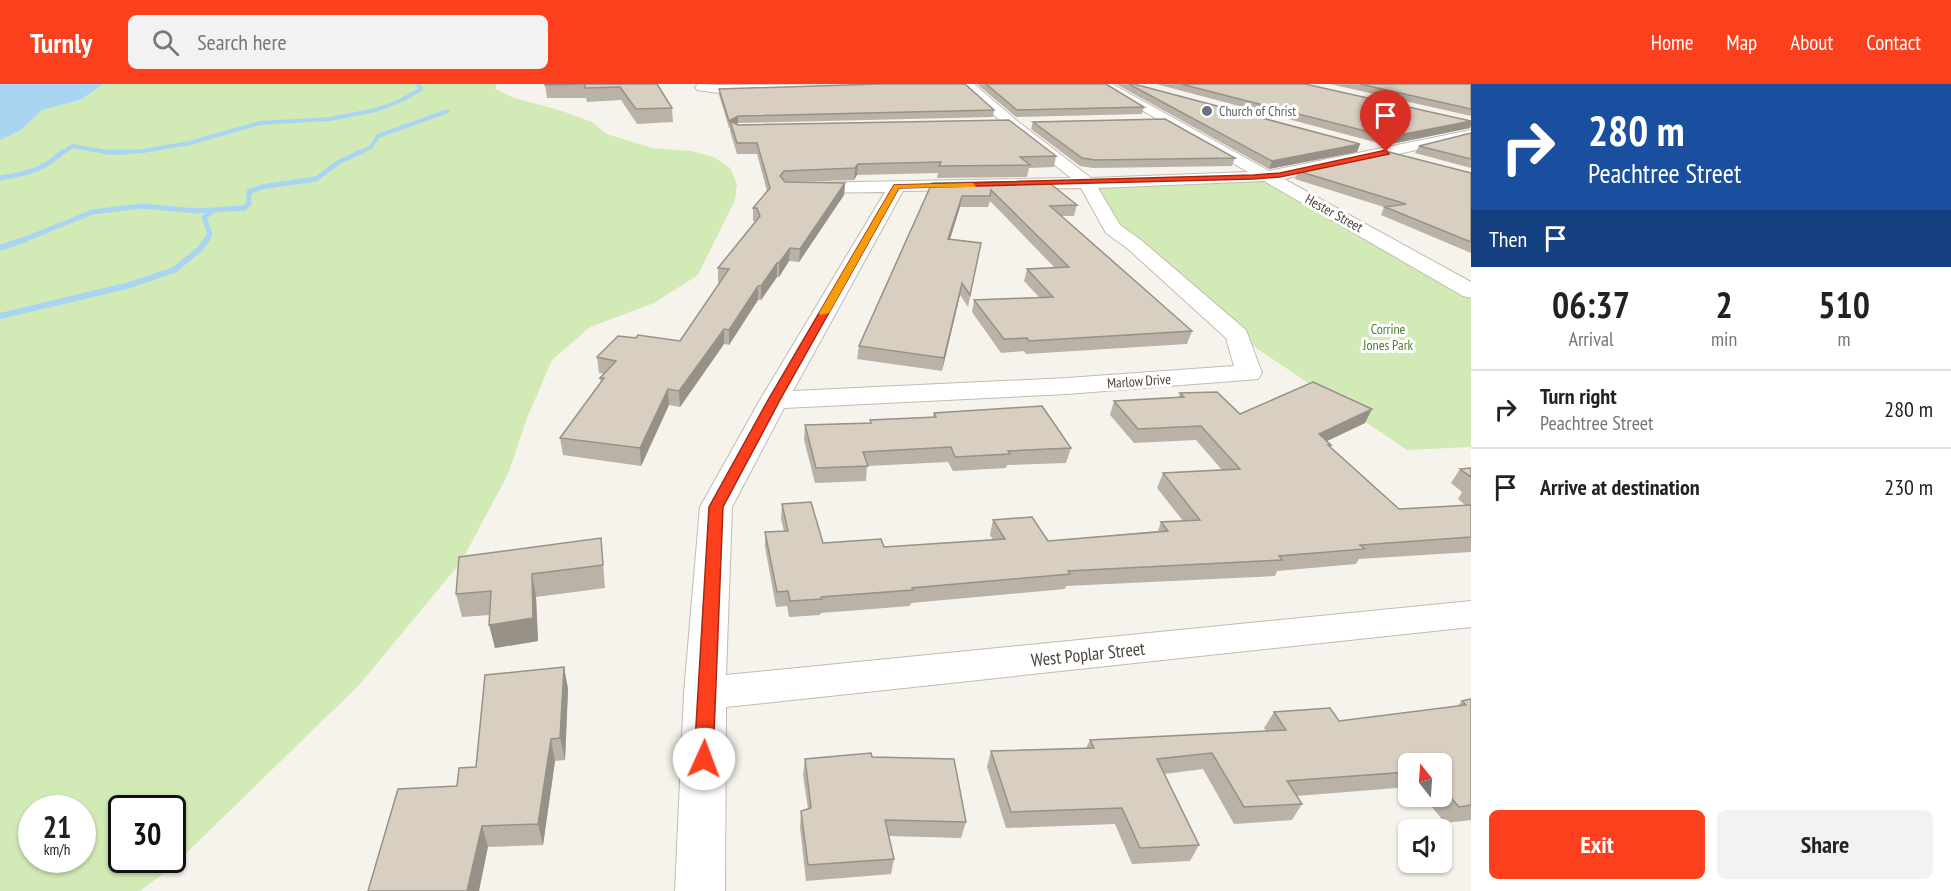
<!DOCTYPE html>
<style>
body{margin:0;font-family:"PT Sans Narrow",sans-serif;background:#f2f2f2;color:#222;height:100vh;display:flex;flex-direction:column;font-size:22px;white-space:nowrap}
*{box-sizing:border-box;margin:0}
p{font-size:20px;color:#767676}
.icon{flex:none;width:33px;height:33px;fill:none;stroke:currentColor;stroke-width:2;stroke-linecap:round;stroke-linejoin:round}
.map{position:relative;flex:1;overflow:hidden}
.details{display:flex;flex-direction:column;background:#fff;width:480px}
.details>*{flex:none}
.guide{background:#1a4fa0;color:#fff;overflow:hidden}
.needle{width:39px;rotate:343deg}
.tools{position:absolute;left:1398px;top:669px;display:grid;gap:12px}
.tools a{display:grid;place-items:center;width:54px;height:54px;border-radius:9px;background:#fff;box-shadow:0 2px 4px #0004;font-size:30px}
.speed{position:absolute;left:18px;top:711px;display:flex;gap:12px;font-size:30px;font-weight:700;text-align:center}
.speed>*{display:grid;place-content:center;width:78px;height:78px;border-radius:50%;background:#fff;box-shadow:0 2px 4px #0004;line-height:1}
.speed small{font-size:15px;font-weight:400}
.speed .limit{border:3px solid #111;border-radius:9px;background:#fff;color:#111}
.pin{position:absolute;display:grid;place-items:center;width:51px;height:51px;color:#fff;margin:-62px -26px;border-radius:50% 50% 50% 0;rotate:-45deg;box-shadow:0 0 6px #0007}
.pin .icon{rotate:45deg}
.me{position:absolute;width:66px;margin:-33px;rotate:2deg;stroke-linejoin:round;filter:drop-shadow(0 0 4px #0008)}
.turn{display:flex;align-items:center;gap:21px;height:126px;padding:0 18px;font-size:27px}
.turn .icon{width:78px;height:78px;stroke-width:2.5}
.turn b{display:block;font-size:42px;line-height:51px}
.then{display:flex;align-items:center;height:57px;padding:0 18px;background:#0003;gap:12px;font-size:22px}
.eta{display:flex;justify-content:space-evenly;align-items:center;height:102px;text-align:center}
.eta b{font-size:36px;font-weight:700;line-height:42px}
.cta{display:flex;gap:12px;margin-top:auto;padding:12px 18px}
.cta a{flex:1;height:69px;border-radius:9px;background:#fc3f1d;color:#fff;font-size:24px;font-weight:700;line-height:69px;text-align:center}
.cta a+a{background:#f2f2f2;color:#222}
ul{padding:0;list-style:none}
li{display:flex;align-items:center;gap:18px;height:78px;padding:0 18px;border-top:2px solid #e0e0e0}
li div{flex:1}
li b{display:block;font-size:22px}
li em{font-style:normal}
header{display:flex;align-items:center;gap:36px;box-sizing:border-box;height:84px;padding:0 30px;background:#fc3f1d;color:#fff}
header strong{font-size:28px}
nav{display:flex;gap:33px;margin-inline-start:auto;font-size:21px}
.search{width:420px;height:54px;background:#f2f2f2;display:flex;align-items:center;gap:15px;box-sizing:border-box;padding:0 21px;border-radius:9px;color:#767676;font-size:22px}
main{display:flex;flex:1;min-height:0}
.map>svg:first-child{display:block}
</style>
<header>
<strong>Turnly</strong>
<div class="search"><svg class="icon" aria-label="search" viewBox="0 0 24 24"><circle cx="10" cy="10" r="6"/><path d="M15 15l6 6"/></svg>Search here</div>
<nav><a>Home</a><a>Map</a><a>About</a><a>Contact</a></nav>
</header>
<main>
<div class="map">
<svg width="1471" height="807" viewBox="0 0 1471 807">
<rect width="100%" height="100%" fill="#f6f3ec"/>
<!-- green -->
<path fill="#d2eab5" fill-rule="evenodd" d="M104,0H497L495,5L514,14L559,26L592,38L607,50L652,64L691,67L714,73L730,84L737,100L735,116L698,191L654,219L590,243L552,276L527,334L508,390L461,478L359,601L173,782L140,807H0V56L21,46L41,26L80,16ZM32,724H82V776H32ZM122,724H172V776H122Z
M1267,92L1471,206V363L1407,366L1237,251L1134,160L1087,99Z"/>
<!-- water -->
<path fill="#a9d4f2" d="M0,0H104L80,16L42,26L21,46L0,56Z"/>
<g fill="none" stroke-linecap="round" stroke-linejoin="round">
<!-- stream-far2 -->
<path stroke="#a9d4f2" stroke-width="4" d="M60,70L73,62L111,69L143,67L190,59L260,39L330,35L376,26L402,16L421,5L418,0
M357,70L371,63L378,52L448,27"/>
<!-- stream-far1 -->
<path stroke="#a9d4f2" stroke-width="5" d="M106,68H126
M0,94C25,90 44,86 62,68
M21,157L92,128L142,122L196,127L244,124L249,120V108L261,103L316,95L339,78L360,68
M206,157L210,150L204,133L213,127"/>
<!-- stream -->
<path stroke="#a9d4f2" stroke-width="6" d="M0,164L26,155
M0,232L130,201L174,186L200,165L207,155"/>
<!-- minor casing -->
<g stroke="#c2bbae" stroke-width="2">
<path id="minor" d="M698,0L719,1L884,0L878,4L719,9L697,6L695,3Z
M961,0H974L1016,36L1091,94L1248,88L1097,0H1112L1269,87L1471,46V54L1284,95L1471,198V214L1463,212L1264,97L1098,104L1120,141L1141,156L1246,246L1262,289L1258,295L1067,310L784,324L732,423L726,591L1471,517V543L726,623L725,807H675L684,609L700,423L760,316L885,108L803,109L797,108L794,104L797,100L803,99L1071,94L1006,42ZM1081,104L1106,149L1127,164L1226,254L1234,282L1067,294L793,307L903,107Z"/>
</g>
<!-- minor -->
<use href="#minor" fill="#fff" fill-rule="evenodd"/>
</g>
<!-- wall -->
<path fill="#bab2a6" d="M545,0H657L672,24L673,38L637,40L621,16L587,18L586,14H547Z
M977,0H1106L1144,23L1142,30L1016,33Z
M1116,0H1134L1360,60L1357,68L1269,85Z
M1156,0H1305L1471,37V41L1470,44L1386,61Z
M1330,0H1471V32Z
M719,5L994,26L993,33L738,39L736,40L738,41L1056,72L1054,83L1029,84L1027,93L937,94L938,89L857,91L854,96L793,98L845,99L844,111L799,178L789,177L779,193H777L761,216H758L729,261L724,260L680,323L669,321L641,382L563,371L560,354L601,299L600,294L604,290L599,289L597,273L636,254L680,257L720,198H718V184L756,137H753V124L767,107L757,70H737L730,47V44H729L719,11Z
M1033,38L1235,74L1232,82L1093,84L1080,82L1031,45Z
M1471,49V84L1415,69L1419,62Z
M1298,87L1471,89V169L1381,131L1384,123L1295,95Z
M1047,97L1077,121L1074,132H1062L1192,247L1187,260L1026,270L1024,267L1001,269L972,228L974,216L1039,213L1024,197L1027,185L1055,184L990,117L988,123H960L950,156L981,159L968,223L960,211L942,287L857,275L859,262L932,99Z
M1180,309L1240,330L1365,339L1327,357L1331,361L1330,363L1399,425L1465,421L1458,415L1462,408L1451,399L1460,385L1471,384V468L1359,475L1356,480L1277,487L1275,492L1066,502L1065,505L911,519L910,522L821,529L820,531L789,533L787,522L776,523L765,463V448L784,447L781,435L782,420L823,459L884,463L993,456L990,451L993,436L1048,457L1158,447L1161,438L1183,437L1157,404L1163,389L1222,386L1196,356L1134,359L1110,331L1114,317L1179,313Z
M934,329L1071,364L1066,379L1007,381L1006,384L953,387L948,378L867,382L866,397L815,399L804,356L805,341L870,339V336L933,333Z
M601,454L605,504L536,513L538,557L495,564L490,531L462,533L456,510Z
M564,583L568,605L565,676L555,677L543,761L488,763L457,702L476,683Z
M1471,615V736L1445,739L1423,712H1442V680H1408V703L1297,712L1302,720L1292,736L1234,740L1203,685L1164,690L1199,761L1190,777L1132,780L1115,740L1006,744L987,683L991,667L1086,664L1090,656L1266,647L1264,644L1274,628L1339,637L1457,622L1462,617Z
M872,673L966,738L961,754L889,752L894,775L891,790L806,797L800,743L801,727L808,725L803,691L805,675Z"/>
<!-- shaded-wall -->
<path fill="#979187" d="M738,32V39L732,42L730,37Z
M1471,37V41L1470,44L1386,61L1389,53Z
M1360,60L1357,68L1269,85L1272,77Z
M858,80L857,91L854,96L855,84Z
M845,99L844,111L799,178L800,165Z
M962,112L960,123L946,167L948,155Z
M790,164L789,177L779,193V179Z
M777,179V193L761,216V202Z
M962,199L960,211L942,287L944,274Z
M758,202V216L729,261V246Z
M724,245V260L680,323L679,307Z
M668,305L669,321L641,382L640,364Z
M1372,325L1365,339L1312,364L1319,350Z
M532,490L536,513L538,557L495,564L489,541Z
M564,583L568,605L565,676L560,654Z
M551,655L555,677L543,761L538,740Z
M482,742L488,763L479,807H465Z"/>
<!-- building -->
<path fill="#d8cfc1" stroke="#979187" stroke-width="1.5" d="M545,0H584L545,1Z
M585,0H657L672,24L636,25L620,3L585,4Z
M879,0H965L994,26L738,32L729,37L719,5Z
M986,0H1106L1144,23L1017,26Z
M1129,0H1134L1360,60L1272,77Z
M1181,0H1305L1471,37L1389,53Z
M1360,0H1471V25Z
M1165,35L1235,74L1095,76L1082,74L1033,38Z
M1009,36L1056,72L1020,73L1030,81L939,82L941,78L858,80L855,84L784,87L780,92L785,98L845,99L800,165L790,164L779,179H777L761,202H758L729,246L724,245L679,307L668,305L640,364L560,354L604,294H600L616,277L597,273L618,252L636,254L638,251L680,257L729,185L718,184L760,132L757,124H753L770,104L757,59H737L730,37L738,41Z
M1471,49V75L1419,62Z
M1389,68L1471,89V158L1385,123L1406,120L1298,87Z
M1047,97L1077,121L1050,122L1192,247L1029,257L1027,254L1004,255L974,216L1053,213L1027,185L1069,183L991,106L990,112H962L948,155L981,159L970,211L962,199L944,274L859,262L932,99Z
M1313,298L1372,325L1319,350L1331,361H1328L1399,425L1471,421V453L1360,461L1365,465L1279,472L1282,476L1068,487L1070,490L912,504L913,506L821,513L822,515L790,517L788,507L777,508L765,448L788,447L782,420L811,418L823,459L881,455L884,463L1005,455L993,436L1032,433L1048,457L1168,447L1161,438L1200,436L1163,389L1240,385L1201,342L1138,345L1114,317L1184,313L1180,309L1217,308L1240,330Z
M1042,322L1071,364L1008,367L1010,370L955,373L951,363L863,368L868,382L816,384L805,341L871,339L870,336L936,333L934,329Z
M1471,384V393L1460,385Z
M601,454L603,481L532,490L533,534L489,541L491,507L456,510L459,473Z
M564,583L560,654L551,655L538,740L482,742L467,807H368L398,705L457,702L459,684L476,683L485,591Z
M1471,615V721L1459,723L1442,703V680H1408V688L1287,697L1302,720L1244,723L1212,669L1157,675L1199,761L1140,764L1122,724L1011,728L991,667L1094,664L1090,656L1286,646L1274,628L1330,624L1339,637L1466,621L1462,617Z
M871,669L872,673L954,675L966,738L885,736L894,775L808,781L801,727L811,724L805,675Z"/>
<!-- route -->
<path fill="#fc3f1d" stroke="#a42913" stroke-width="1.5" d="M1386,66L1389,70L1280,93L1254,95L899,104L780,316L723,423L713,675L710,681L704,683L697,681L694,675L709,423L768,316L894,101L1254,91L1280,89Z"/>
<!-- slow -->
<path fill="#f59e0b" d="M973,99L976,103L899,104L829,229L820,231L819,229L894,101Z"/>
<!-- markers -->
<circle fill="#6b7280" stroke="#fff" stroke-width="2" cx="1207" cy="27" r="6"/>
<g text-anchor="middle" dominant-baseline="central" stroke-width="6" stroke-linejoin="round" paint-order="stroke">
<!-- far-worship labels -->
<g font-size="14" fill="#5b616d" stroke="#fff" text-anchor="start">
<text x="1219" y="27">Church of Christ</text>
</g>
<!-- far-street labels -->
<g font-size="14" fill="#4b4439" stroke="#fff">
<text transform="translate(1334 129) rotate(29)">Hester Street</text>
<text transform="translate(1139 297) rotate(-4)">Marlow Drive</text>
</g>
<!-- far-park labels -->
<g font-size="14" fill="#4a7f2a" stroke="#fff">
<text x="1388" y="245">Corrine<tspan x="1388" dy="16">Jones Park</tspan></text>
</g>
<!-- near-street labels -->
<g font-size="18" fill="#4b4439" stroke="#fff">
<text transform="translate(1088 570) rotate(-6)">West Poplar Street</text>
</g>
</g>
</svg>
<div class="tools">
<a><svg class="needle" viewBox="-14 -14 28 28"><path d="M0-13l5 13h-10z" fill="#e53935"/><path d="M0 13l5-13h-10z" fill="#767676"/></svg></a>
<a><svg class="icon" aria-label="sound" viewBox="0 0 24 24"><path d="M4 9h4l5-4v14l-5-4H4zM17 9q2 3 0 6"/></svg></a>
</div>
<div class="speed"><div>21<small>km/h</small></div><div class="limit">30</div></div>
<div class="pin" style="left:1386px;top:68px;background:#d93025"><svg class="icon" aria-label="arrive" viewBox="0 0 24 24"><path d="M6 21V4h12l-3 4 3 4H6"/></svg></div>
<svg class="me" style="left:704px;top:675px" viewBox="-20 -20 40 40"><circle r="19" fill="#fff"/><path d="M0-13L10 11 0 6-10 11z" fill="#fc3f1d"/></svg>
</div>
<section class="details">
<div class="guide">
<div class="turn"><svg class="icon" aria-label="right" viewBox="0 0 24 24"><path d="M7 20v-9h11M14 6l5 5-5 5"/></svg><div><b>280 m</b>Peachtree Street</div></div>
<div class="then">Then<svg class="icon" aria-label="arrive" viewBox="0 0 24 24"><path d="M6 21V4h12l-3 4 3 4H6"/></svg></div>
</div>
<div class="eta">
<div><b>06:37</b><p>Arrival</p></div>
<div><b>2</b><p>min</p></div>
<div><b>510</b><p>m</p></div>
</div>
<ul>
<li><svg class="icon" aria-label="right" viewBox="0 0 24 24"><path d="M7 20v-9h11M14 6l5 5-5 5"/></svg><div><b>Turn right</b><p>Peachtree Street</p></div><em>280 m</em></li>
<li><svg class="icon" aria-label="arrive" viewBox="0 0 24 24"><path d="M6 21V4h12l-3 4 3 4H6"/></svg><div><b>Arrive at destination</b></div><em>230 m</em></li>
</ul>
<div class="cta"><a>Exit</a><a>Share</a></div>
</section>
</main>
